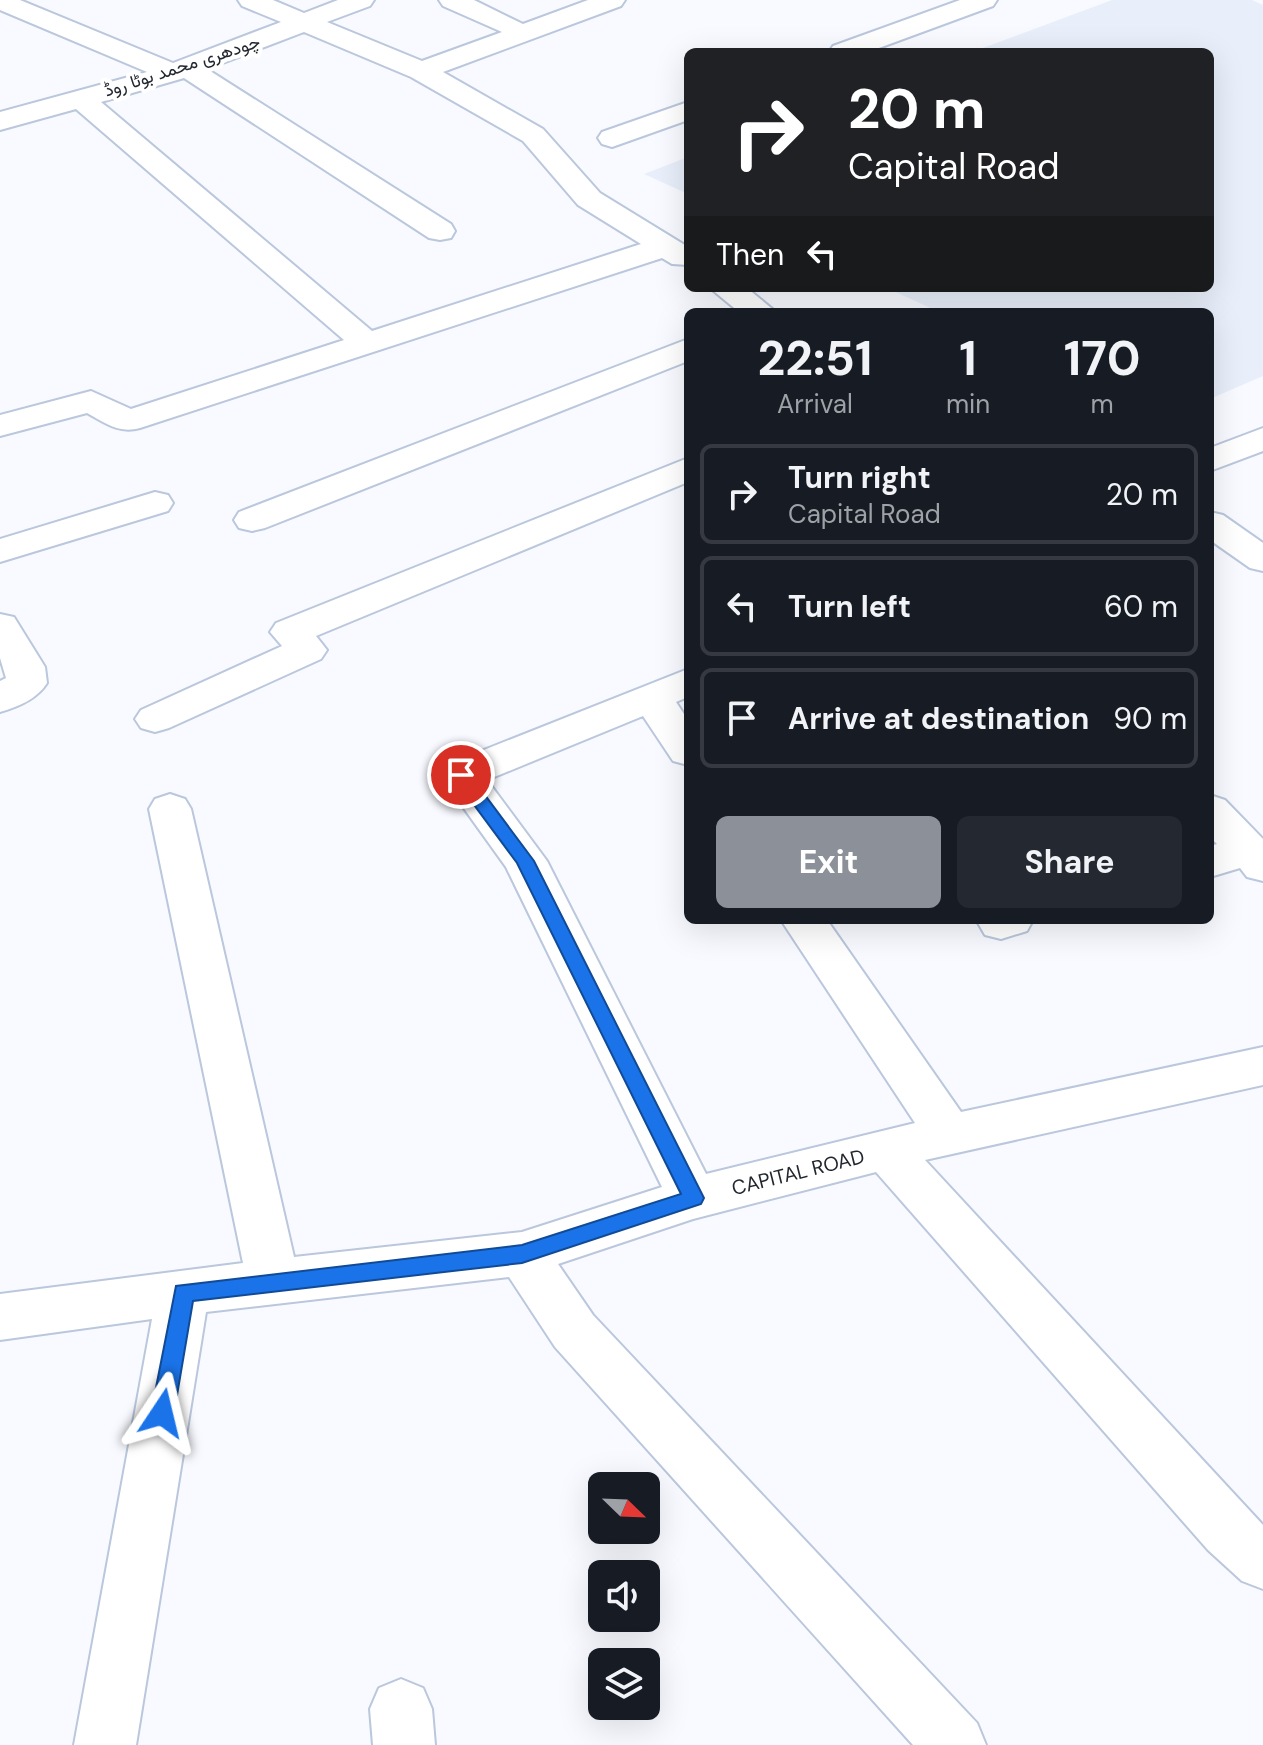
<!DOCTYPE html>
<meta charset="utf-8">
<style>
body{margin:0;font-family:"DM Sans",Vazirmatn,sans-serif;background:#242831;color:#f1f3f6;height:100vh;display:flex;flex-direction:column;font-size:30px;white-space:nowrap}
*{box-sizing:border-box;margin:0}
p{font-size:26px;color:#9ea1a6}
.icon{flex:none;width:44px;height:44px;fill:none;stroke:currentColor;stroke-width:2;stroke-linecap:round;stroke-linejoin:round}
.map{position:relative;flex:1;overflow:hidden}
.panel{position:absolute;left:684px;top:308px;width:530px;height:616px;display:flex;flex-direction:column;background:#171b24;border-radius:12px;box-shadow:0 8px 32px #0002}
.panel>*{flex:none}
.top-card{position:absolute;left:684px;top:48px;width:530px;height:244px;border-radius:12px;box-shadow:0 8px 32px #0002;background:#202124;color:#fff;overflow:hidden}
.needle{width:52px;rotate:113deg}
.fabs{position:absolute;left:588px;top:1472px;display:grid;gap:16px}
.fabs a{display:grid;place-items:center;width:72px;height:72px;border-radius:12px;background:#171b24;box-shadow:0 8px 32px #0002;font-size:40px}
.pin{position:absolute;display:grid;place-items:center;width:68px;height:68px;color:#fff;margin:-34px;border:4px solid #fff;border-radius:50%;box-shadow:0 2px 8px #0007}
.me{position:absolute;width:88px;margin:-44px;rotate:10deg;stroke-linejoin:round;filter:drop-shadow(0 0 6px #0008)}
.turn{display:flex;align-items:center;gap:28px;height:168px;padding:0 32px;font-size:36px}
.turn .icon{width:104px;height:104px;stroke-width:2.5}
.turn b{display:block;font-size:56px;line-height:68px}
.then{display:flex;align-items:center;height:76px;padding:0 32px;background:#0003;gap:16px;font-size:30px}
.eta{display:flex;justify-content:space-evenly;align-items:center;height:136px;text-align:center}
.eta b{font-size:48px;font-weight:700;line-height:56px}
.cta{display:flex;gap:16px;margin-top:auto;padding:16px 32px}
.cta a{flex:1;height:92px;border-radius:12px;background:#8c9099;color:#fff;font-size:32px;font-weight:700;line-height:92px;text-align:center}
.cta a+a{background:#242831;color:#f1f3f6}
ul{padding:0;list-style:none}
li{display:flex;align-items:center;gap:24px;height:100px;margin:0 16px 12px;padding:0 16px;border:4px solid #363941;border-radius:12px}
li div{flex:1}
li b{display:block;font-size:30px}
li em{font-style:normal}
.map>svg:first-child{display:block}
</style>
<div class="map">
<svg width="1263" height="1745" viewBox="0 0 1263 1745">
<rect width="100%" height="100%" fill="#f8faff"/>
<!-- built -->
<path fill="#e8effa" d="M1112,0H1252L1263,5V376L1210,399V312H939L887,288H1210V52H972Z
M688,157V194L644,174Z"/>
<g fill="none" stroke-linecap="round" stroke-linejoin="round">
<!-- minor casing -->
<g stroke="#bac7dc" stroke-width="4">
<path id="minor" d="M0,0H20L173,63L281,22L242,6L238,0H273L304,13L338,0H374L370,6L327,22L422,61L502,32L443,6L439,0H474L523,24L588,0H625L621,6L443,72L543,129L600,193L688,247V265L672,264L662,258L140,428C119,434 105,423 87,413L0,436V415L91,391L131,409L344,340L76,109L0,130V112L147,72L0,10ZM304,32L411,77L523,141L578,205L641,244L372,331L101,102L184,78L429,238L440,240L451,238L455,231L451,224L207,69Z
M960,0H997L993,6L868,52H829L833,46Z
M688,102V120L612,147L602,144L598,138L602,132Z
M710,288H747L776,312H739Z
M688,339V361L265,528L252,531L239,528L234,520L239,512Z
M1263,428V451L1210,471V448Z
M688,458V482L316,636L327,650L321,659L169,728L155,732L141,728L135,719L141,710L282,646L270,632L276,623Z
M155,492L168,495L173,503L168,511L0,562V539Z
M1210,512L1223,515L1263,543V571L1250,568L1210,540Z
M0,614L14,617L45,667L47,683C37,699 18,707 0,712V681L6,678L0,658Z
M688,669V697L676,702L688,720V765L673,761L643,716L487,780L547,861L706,1174L915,1123L781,920H827L961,1112L1263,1047V1085L925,1160L1263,1525V1589L1242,1581L1208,1550L876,1172L693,1219L558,1264L593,1315L977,1723L986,1745H913L555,1347L509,1277L206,1312L136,1745H74L152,1319L0,1340V1294L243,1263L149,809L155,799L170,794L185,799L191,809L294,1257L522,1232L662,1187L506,867L440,775L446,765Z
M1210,795L1225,800L1263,839V881L1247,877L1240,868L1210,877V846L1217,844L1210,837Z
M980,920H1033L1027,931L1001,939L985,935L978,923Z
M401,1679L423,1688L432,1709L435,1745H373L370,1709L379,1688Z"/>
</g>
<!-- minor -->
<use href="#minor" fill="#fff" fill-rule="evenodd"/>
</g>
<!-- route -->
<path fill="#1a73e8" stroke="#114b97" stroke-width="2" d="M461,770L467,771L534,861L704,1198L701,1204L522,1263L193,1301L174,1413L170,1420L162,1423L154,1420L151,1413L176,1286L522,1245L681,1194L517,863L452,775Z"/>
<g text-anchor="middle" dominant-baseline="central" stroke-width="8" stroke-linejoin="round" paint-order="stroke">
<!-- far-street labels -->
<g font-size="18" fill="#22272f" stroke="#fff">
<text transform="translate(182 66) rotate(-18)">چودھری محمد بوٹا روڈ</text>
</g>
<!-- street labels -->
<g font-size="20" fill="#22272f" stroke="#fff">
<text transform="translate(798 1172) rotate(-14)">CAPITAL ROAD</text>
</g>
</g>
</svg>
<div class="fabs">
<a><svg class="needle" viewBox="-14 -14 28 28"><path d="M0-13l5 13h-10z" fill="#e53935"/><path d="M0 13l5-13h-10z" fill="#9ea1a6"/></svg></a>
<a><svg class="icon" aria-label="sound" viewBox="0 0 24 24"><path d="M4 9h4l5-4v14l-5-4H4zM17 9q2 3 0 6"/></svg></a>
<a><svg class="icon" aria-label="layers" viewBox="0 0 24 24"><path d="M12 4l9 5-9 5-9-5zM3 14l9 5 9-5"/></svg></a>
</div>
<div class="pin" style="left:461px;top:775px;background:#d93025"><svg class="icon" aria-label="arrive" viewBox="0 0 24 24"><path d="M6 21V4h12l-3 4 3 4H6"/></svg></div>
<svg class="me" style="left:162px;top:1413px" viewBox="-20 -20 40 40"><path d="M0-17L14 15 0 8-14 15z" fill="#1a73e8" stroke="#fff" stroke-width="4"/></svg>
<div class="top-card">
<div class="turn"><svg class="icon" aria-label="right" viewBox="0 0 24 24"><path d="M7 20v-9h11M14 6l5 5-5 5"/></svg><div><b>20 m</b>Capital Road</div></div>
<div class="then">Then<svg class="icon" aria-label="left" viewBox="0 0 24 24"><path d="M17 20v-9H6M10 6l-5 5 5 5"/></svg></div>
</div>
<section class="panel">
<div class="eta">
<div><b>22:51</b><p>Arrival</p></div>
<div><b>1</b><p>min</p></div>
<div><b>170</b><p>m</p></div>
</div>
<ul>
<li><svg class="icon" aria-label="right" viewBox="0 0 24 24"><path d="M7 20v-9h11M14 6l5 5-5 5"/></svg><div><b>Turn right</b><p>Capital Road</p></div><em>20 m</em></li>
<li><svg class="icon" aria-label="left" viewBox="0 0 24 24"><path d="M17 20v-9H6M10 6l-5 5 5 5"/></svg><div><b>Turn left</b></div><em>60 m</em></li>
<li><svg class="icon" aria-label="arrive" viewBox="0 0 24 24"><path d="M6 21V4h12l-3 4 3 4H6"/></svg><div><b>Arrive at destination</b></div><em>90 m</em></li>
</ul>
<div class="cta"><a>Exit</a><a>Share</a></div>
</section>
</div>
